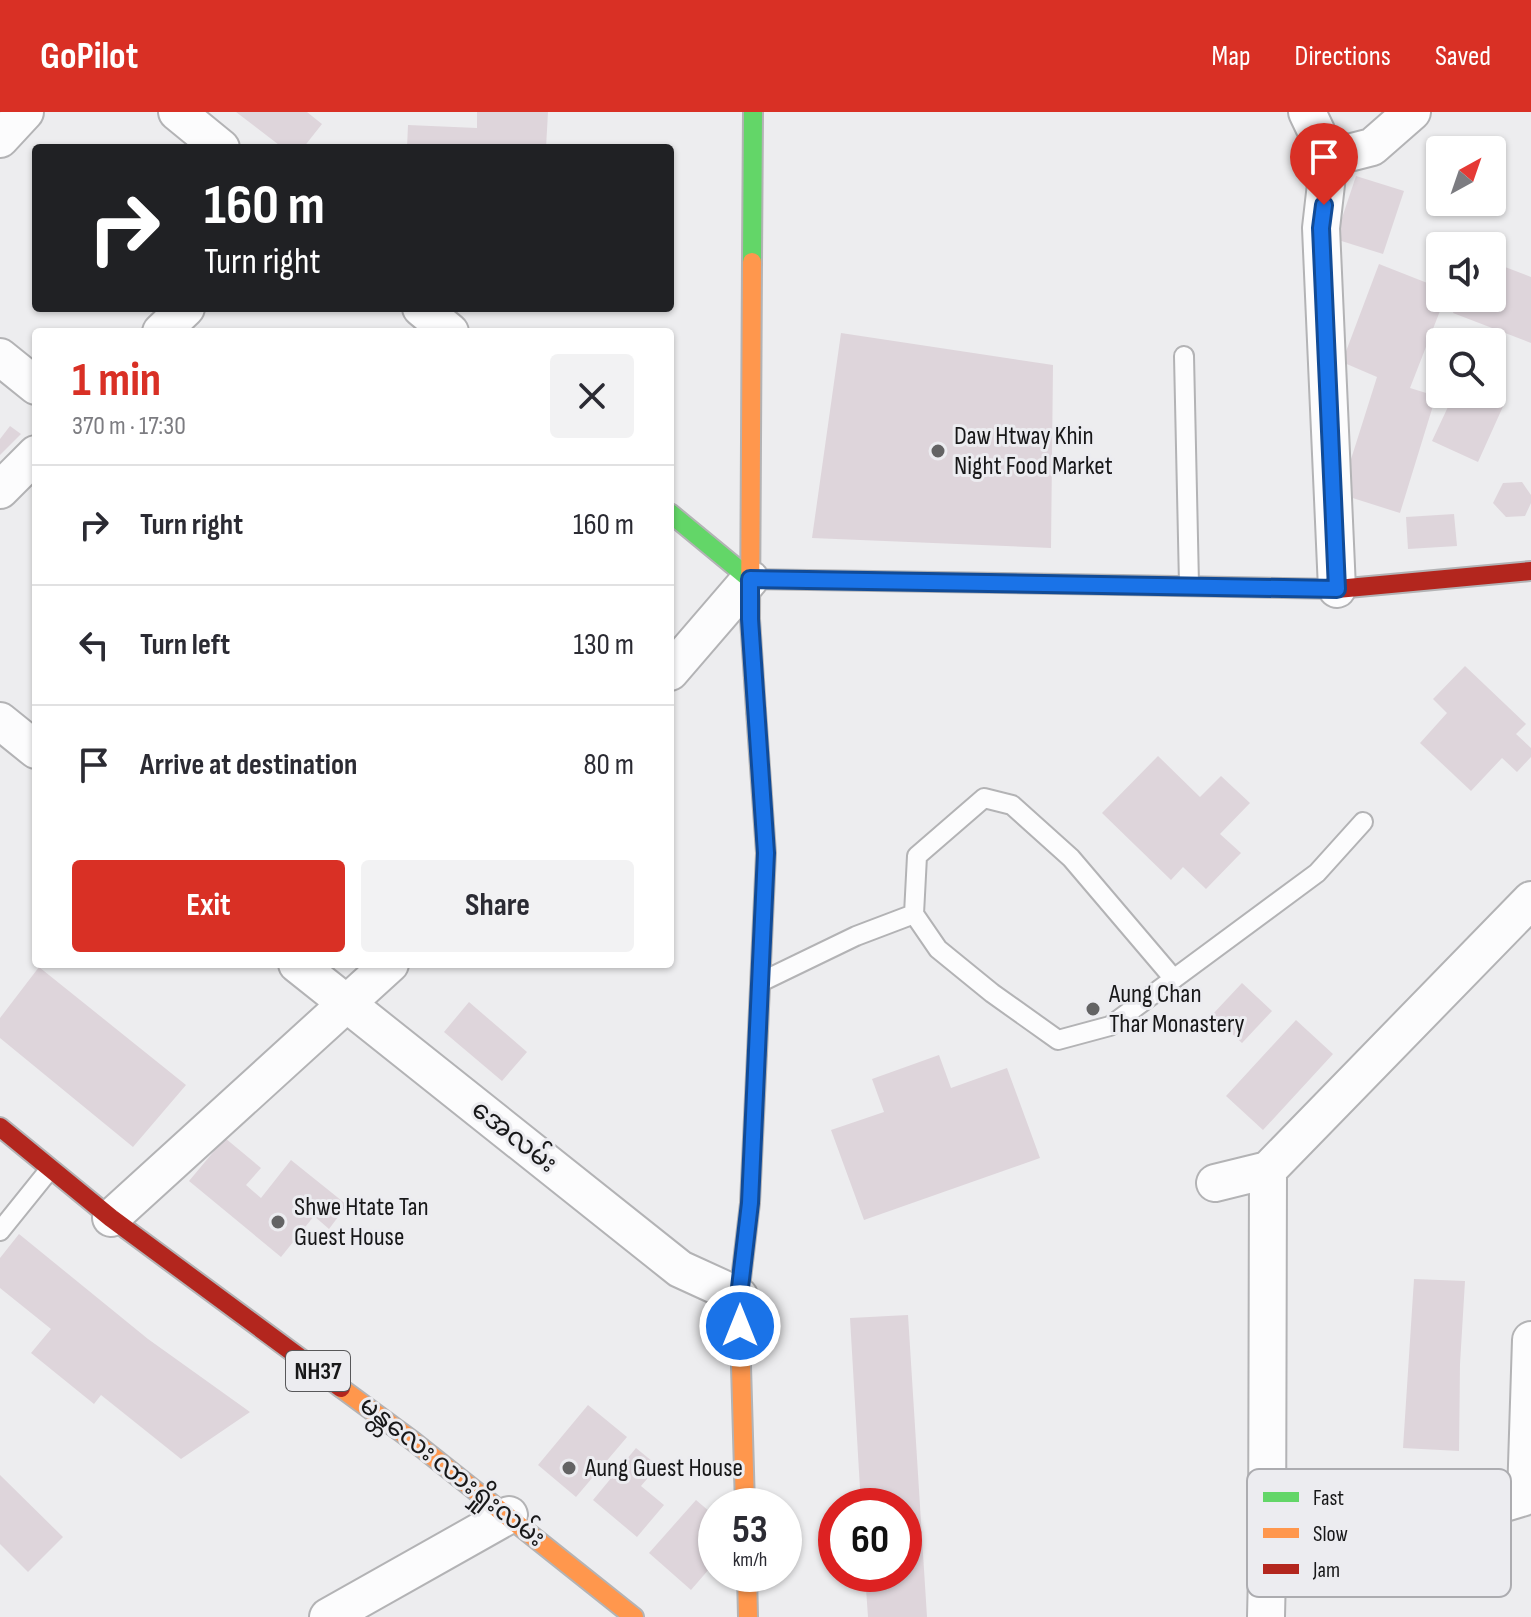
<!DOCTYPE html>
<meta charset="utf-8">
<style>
body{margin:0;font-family:"Sofia Sans Condensed","Noto Sans Myanmar",sans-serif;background:#f2f2f3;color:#2b2b33;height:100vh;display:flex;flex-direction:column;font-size:30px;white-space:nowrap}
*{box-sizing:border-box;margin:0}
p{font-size:26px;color:#7c7c81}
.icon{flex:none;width:44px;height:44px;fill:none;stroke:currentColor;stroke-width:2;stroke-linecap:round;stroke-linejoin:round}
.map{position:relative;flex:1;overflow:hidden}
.drawer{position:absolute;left:32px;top:216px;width:642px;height:640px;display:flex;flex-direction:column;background:#fff;border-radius:8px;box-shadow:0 2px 6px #0004}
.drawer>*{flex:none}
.guide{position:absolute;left:32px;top:32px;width:642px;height:168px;border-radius:8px;box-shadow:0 2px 6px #0004;background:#202124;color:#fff;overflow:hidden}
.needle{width:52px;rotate:40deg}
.fabs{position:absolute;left:1426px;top:24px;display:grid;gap:16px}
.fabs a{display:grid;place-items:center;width:80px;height:80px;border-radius:8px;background:#fff;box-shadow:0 2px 6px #0004;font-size:40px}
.speed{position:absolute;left:698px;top:1376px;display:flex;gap:16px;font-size:40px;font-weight:700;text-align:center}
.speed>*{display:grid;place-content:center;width:104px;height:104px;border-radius:50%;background:#fff;box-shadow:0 2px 6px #0004;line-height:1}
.speed small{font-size:20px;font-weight:400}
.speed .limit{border:12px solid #d22;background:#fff;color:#111}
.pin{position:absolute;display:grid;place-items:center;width:68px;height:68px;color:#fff;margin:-82px -34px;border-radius:50% 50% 50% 0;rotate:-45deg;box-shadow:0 0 8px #0007}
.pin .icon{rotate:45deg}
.me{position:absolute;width:88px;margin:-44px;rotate:0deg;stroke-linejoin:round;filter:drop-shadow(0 0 6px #0008)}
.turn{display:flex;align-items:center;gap:28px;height:168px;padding:0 40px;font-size:36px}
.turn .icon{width:104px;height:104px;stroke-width:2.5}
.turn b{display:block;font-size:56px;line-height:68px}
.round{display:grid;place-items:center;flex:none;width:84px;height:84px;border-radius:8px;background:#f2f2f3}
.summary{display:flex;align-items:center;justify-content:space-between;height:136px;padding:0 40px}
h1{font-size:48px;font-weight:700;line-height:60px;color:#d93025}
.button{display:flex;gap:16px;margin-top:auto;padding:16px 40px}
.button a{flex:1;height:92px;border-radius:8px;background:#d93025;color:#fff;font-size:32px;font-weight:700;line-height:92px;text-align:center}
.button a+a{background:#f2f2f3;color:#2b2b33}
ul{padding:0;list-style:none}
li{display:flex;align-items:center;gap:24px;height:120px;padding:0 40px;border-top:2px solid #e1e1e2}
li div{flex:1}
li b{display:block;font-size:30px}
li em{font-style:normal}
header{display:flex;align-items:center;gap:48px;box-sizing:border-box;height:112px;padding:0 40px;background:#d93025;color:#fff}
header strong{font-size:38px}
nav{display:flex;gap:44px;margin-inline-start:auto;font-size:28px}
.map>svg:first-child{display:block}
</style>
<header>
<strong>GoPilot</strong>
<nav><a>Map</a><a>Directions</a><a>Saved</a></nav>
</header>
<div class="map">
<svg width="1531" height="1505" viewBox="0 0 1531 1505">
<rect width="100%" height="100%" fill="#ededef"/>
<!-- building -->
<path fill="#ded5db" d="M236,0H307L322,12L303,36H283Z
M477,0H548L546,36H407L408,13L477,16Z
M1356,64L1404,79L1383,142L1335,127Z
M1492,150L1531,165V231L1453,201L1459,186H1492Z
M1379,152L1440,176V186H1445L1410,276L1436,284L1400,401L1340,382L1377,265L1342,250Z
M841,221L1053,253L1051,436L812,426Z
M1454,282H1488L1505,290L1478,350L1432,329Z
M10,314L21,322L0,343V327Z
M1522,370L1531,383V391L1525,404L1506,405L1493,391L1503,371Z
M1454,402L1457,434L1408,437L1406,405Z
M1465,554L1526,612L1516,622L1531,636V645L1517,660L1502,646L1471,679L1420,631L1447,601L1433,587Z
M1158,644L1200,685L1221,664L1250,691L1220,722L1241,741L1206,777L1183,755L1171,768L1102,701Z
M39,855L186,973L133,1035L0,926V906Z
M1242,871L1272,899L1242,931L1212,903Z
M469,890L527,940L502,969L444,920Z
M1296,908L1333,942L1263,1018L1226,984Z
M939,943L951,976L1007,956L1040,1046L864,1108L831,1018L884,1000L872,967Z
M225,1026L261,1056L246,1073L261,1086L291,1048L347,1093L329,1117L314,1104L281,1145L189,1069Z
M19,1122L148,1227L250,1300L181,1347L101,1283L94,1292L31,1241L51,1217L0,1176V1146Z
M1414,1167L1465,1169L1460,1252L1459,1339L1403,1336Z
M908,1203L927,1505H868L865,1462H904V1394H861L850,1206Z
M588,1293L627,1325L576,1385L538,1353Z
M636,1336L658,1354L641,1374L664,1393L637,1425L593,1388Z
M0,1363L63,1425L28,1460L0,1432Z
M696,1388L716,1405V1449L691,1478L649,1441Z"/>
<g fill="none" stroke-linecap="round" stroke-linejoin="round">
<!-- lane casing -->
<g stroke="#b3b3b5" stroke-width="22">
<path id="lane" d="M1184,244L1189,472
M914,802L917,744L984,686L1012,693L1071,746L1174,867
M763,869L856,824L914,802L938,837L992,881L1058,928L1110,914L1317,761L1363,710
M0,1119L50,1057"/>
</g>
<!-- street casing -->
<g stroke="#b3b3b5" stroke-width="40">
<path id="street" d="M177,0L221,36
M1307,0L1329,46
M0,27L25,0
M421,196L450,220
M161,220L186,196
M0,245L36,274
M0,378L36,342
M1337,477L1321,116L1329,46L1372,35L1412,0
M670,560L750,467
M0,609L36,638
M297,852L680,1157L739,1184
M1215,1071L1268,1058L1531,788
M111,1106L390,852
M1526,1384L1531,1228
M1267,1460L1268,1058
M328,1505L509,1403
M1266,1505L1267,1460L1300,1453L1531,1383"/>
</g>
<!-- fast casing -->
<g stroke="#b3b3b5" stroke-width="22">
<path id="fast" d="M752,150L753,0
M670,401L750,467L1121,473
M756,599L766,741L757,941"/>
</g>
<!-- slow casing -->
<g stroke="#b3b3b5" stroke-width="22">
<path id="slow" d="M752,150L750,507L756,599
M341,1276L413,1329L634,1505
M745,1394L739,1184L750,1091L757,941
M747,1462L748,1505"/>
</g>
<!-- jam casing -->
<g stroke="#b3b3b5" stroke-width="22">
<path id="jam" d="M1121,473L1337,477L1531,459
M0,1015L111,1106L341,1276"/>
</g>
<!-- lane -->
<use href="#lane" stroke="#fcfcfd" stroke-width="18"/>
<!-- street -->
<use href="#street" stroke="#fcfcfd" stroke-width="36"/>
<!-- fast -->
<use href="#fast" stroke="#63d668" stroke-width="18"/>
<!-- slow -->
<use href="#slow" stroke="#ff974d" stroke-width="18"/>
<!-- jam -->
<use href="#jam" stroke="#b3261e" stroke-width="18"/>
</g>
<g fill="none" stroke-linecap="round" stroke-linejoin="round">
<!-- route casing -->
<g stroke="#114b97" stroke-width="20">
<path id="route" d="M740,1214L739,1184L750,1091L766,741L750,507V467L1337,477L1321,116L1324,93"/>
</g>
<!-- route -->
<use href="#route" stroke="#1a73e8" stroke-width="14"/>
</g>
<!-- markers -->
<g fill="#636364" stroke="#ececf0" stroke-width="3">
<circle cx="938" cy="339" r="8"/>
<circle cx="1093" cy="897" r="8"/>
<circle cx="278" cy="1110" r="8"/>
<circle cx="569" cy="1356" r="8"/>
</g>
<g text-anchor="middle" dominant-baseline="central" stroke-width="6" stroke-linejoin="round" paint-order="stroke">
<!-- shield labels -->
<rect fill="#ececf0" stroke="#58585a" stroke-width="2" x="286" y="1239" width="64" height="40" rx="6"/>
<g font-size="24" font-weight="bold" fill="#181819">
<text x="318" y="1259">NH37</text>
</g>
<!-- poi labels -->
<g font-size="26" fill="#181819" stroke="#ececf0" text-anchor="start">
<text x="954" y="324">Daw Htway Khin<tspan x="954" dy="30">Night Food Market</tspan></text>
<text x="1109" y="882">Aung Chan<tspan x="1109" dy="30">Thar Monastery</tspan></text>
<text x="294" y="1095">Shwe Htate Tan<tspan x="294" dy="30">Guest House</tspan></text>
<text x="585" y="1356">Aung Guest House</text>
</g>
<!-- street labels -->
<g font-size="26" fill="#181819" stroke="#ececf0">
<text transform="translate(514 1025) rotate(38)">အေလမ်း</text>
<text transform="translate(452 1360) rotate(38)">မန္တလေး လားရှိုးလမ်း</text>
</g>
</g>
<!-- legend -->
<rect x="1247" y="1357" width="264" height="128" rx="12" fill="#ececf0" stroke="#acacb0" stroke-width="2"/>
<rect x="1263" y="1380" width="36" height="10" fill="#63d668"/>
<rect x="1263" y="1416" width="36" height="10" fill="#ff974d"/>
<rect x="1263" y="1452" width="36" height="10" fill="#b3261e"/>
<g font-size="22" fill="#181819">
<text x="1313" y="1393">Fast</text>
<text x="1313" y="1429">Slow</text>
<text x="1313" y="1465">Jam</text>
</g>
</svg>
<div class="fabs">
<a><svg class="needle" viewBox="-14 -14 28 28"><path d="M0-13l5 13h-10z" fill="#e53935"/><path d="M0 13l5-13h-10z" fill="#7c7c81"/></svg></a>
<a><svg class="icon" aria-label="sound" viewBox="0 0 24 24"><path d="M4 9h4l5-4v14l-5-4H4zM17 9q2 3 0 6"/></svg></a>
<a><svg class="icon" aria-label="search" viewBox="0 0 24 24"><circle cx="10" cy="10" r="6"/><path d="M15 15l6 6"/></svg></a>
</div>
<div class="speed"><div>53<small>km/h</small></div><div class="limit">60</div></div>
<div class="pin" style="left:1324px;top:93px;background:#d93025"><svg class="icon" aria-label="arrive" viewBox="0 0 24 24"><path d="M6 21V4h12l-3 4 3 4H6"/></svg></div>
<svg class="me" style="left:740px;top:1214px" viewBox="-20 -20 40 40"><circle r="17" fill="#1a73e8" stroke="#fff" stroke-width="3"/><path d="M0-11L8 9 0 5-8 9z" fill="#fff"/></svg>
<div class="guide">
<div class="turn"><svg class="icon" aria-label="right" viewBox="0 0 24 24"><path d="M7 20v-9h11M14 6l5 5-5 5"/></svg><div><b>160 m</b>Turn right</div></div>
</div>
<section class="drawer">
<div class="summary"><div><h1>1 min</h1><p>370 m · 17:30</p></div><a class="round"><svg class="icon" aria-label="close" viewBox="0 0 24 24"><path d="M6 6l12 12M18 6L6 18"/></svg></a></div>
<ul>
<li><svg class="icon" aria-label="right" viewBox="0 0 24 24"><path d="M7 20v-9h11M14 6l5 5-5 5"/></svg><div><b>Turn right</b></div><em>160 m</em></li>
<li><svg class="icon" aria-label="left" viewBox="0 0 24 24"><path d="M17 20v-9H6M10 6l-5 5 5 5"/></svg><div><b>Turn left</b></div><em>130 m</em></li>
<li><svg class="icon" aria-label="arrive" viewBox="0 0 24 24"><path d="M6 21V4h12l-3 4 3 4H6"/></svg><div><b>Arrive at destination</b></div><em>80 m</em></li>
</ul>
<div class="button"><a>Exit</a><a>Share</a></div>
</section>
</div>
